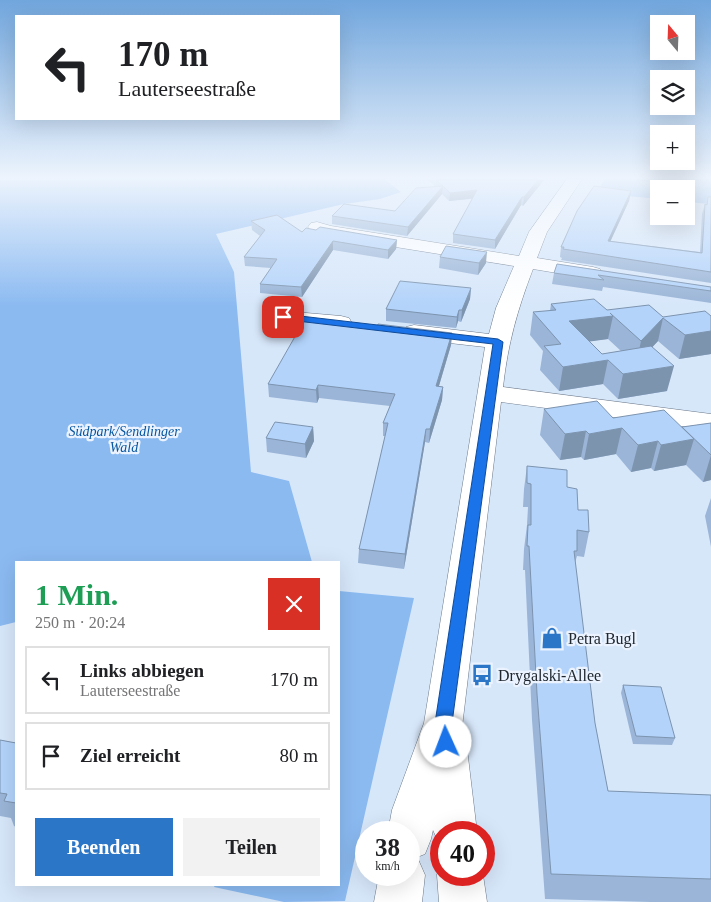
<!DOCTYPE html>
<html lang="de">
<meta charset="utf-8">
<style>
body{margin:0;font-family:"Times New Roman",serif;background:#f2f2f2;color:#202124;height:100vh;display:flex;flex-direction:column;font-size:19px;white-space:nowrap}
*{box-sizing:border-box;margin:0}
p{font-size:16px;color:#757577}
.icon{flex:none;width:28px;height:28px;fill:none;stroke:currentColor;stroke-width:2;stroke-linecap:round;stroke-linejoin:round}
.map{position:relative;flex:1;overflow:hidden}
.side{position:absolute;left:15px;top:561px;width:325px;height:325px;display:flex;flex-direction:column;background:#fff;border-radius:0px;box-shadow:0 5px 20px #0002}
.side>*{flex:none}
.guide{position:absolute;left:15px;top:15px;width:325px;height:105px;border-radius:0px;box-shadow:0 5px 20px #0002;background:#fff;color:#202124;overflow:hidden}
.needle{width:32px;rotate:341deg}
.tools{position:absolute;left:650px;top:15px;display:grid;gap:10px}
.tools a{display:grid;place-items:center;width:45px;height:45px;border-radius:0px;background:#fff;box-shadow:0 5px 20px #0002;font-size:25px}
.speed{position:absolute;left:355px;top:821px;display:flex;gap:10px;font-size:25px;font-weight:700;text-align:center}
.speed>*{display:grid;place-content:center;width:65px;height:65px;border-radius:50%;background:#fff;box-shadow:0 5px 20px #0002;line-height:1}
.speed small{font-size:12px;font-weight:400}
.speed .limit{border:8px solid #d22;background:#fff;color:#111}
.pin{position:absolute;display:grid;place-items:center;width:42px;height:42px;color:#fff;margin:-21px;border-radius:10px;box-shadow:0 2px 8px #0006}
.me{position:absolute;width:55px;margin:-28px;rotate:358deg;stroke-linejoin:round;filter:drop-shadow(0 0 4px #0008)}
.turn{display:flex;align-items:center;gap:18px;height:105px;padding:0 20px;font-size:22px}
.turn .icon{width:65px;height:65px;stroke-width:2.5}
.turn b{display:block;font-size:35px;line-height:42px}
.round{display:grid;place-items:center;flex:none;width:52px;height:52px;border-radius:0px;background:#f2f2f2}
.summary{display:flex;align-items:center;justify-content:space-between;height:85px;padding:0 20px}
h1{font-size:30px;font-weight:800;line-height:38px;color:#1e9e55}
.action{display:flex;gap:10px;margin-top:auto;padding:10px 20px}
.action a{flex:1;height:58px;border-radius:0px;background:#2b76c6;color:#fff;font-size:20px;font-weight:800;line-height:58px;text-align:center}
.action a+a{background:#f2f2f2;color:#202124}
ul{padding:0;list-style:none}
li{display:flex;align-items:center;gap:15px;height:68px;margin:0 10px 8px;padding:0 10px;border:2px solid #e0e0e0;border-radius:0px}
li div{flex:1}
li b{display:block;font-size:19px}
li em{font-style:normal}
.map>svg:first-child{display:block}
</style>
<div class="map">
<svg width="711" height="902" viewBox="0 0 711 902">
<rect width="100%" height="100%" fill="#d7e7fa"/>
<!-- green -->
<path fill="#8bbaf1" d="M384,179L401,192L380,199L344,204L216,234L234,272L251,472L289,481L312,562H16V622L0,626V180Z
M605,179H711V204L686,202V189H659V199L596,193Z
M339,591L414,598L345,901L284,902L214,887L215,885H339Z"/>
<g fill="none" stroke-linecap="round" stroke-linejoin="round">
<!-- minor casing -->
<g stroke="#6b798a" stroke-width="1">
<path id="minor" d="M567,179H582L547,232L537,258L593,267L600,269L603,273L600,277L593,279L533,269C517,311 508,343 503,387L711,414V430L501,402L462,727L465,732L477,832H441V848L433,830L431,839L425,854L415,858L418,859L425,875L422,902H374L379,875H409V832H388L392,810L424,723L485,347L414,339L406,337L403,332L406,327L414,325L489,334L496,308L514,266L327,236L311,231L308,227L311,223L317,222L331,226L519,256L529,232Z
M283,311L341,316L349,318L352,323L349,328L341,330L275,322L272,317L275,312Z
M441,865V875H483L487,902H439L437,875Z"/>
</g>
<!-- minor -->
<use href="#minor" fill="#fff" fill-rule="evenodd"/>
</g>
<!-- wall -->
<path fill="#9ab5d7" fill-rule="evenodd" d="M428,180H544L523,206L521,205L495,249L453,243V234L472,199L449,201L442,194L407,236L332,224V216L395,211L435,186Z
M640,180H674L669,189H661L639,185Z
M631,191L629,201L610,241L700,252L702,214L705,204L706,205L711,197V283L561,260L562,258L560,257L561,247Z
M251,221L302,232L397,240L396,249L388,259L333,250L302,297L260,293V284L271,268L245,266L244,257L260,236L252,230Z
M440,257L486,263L478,275L439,268Z
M557,264L711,287V303L603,287L602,291L552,284L554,273Z
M471,288L470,299L461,322L458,321L456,328L386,321V309Z
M551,304L663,317L711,316V354L679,359L658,341L652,347L667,391L618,399L603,384L559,391L540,370L543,351L530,335L533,312L550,311ZM608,339L621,351L602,354L589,341Z
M377,327L452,333L451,345L439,386L443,387L442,400L429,443L425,442L404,569L358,563L359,549L385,436H383V423L390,406L319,398L317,403L269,397L268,384Z
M544,409L682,427L711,423V480L703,482L686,465L654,471L651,468L631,472L616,454L584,460L581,457L560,460L540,435Z
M313,427L314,441L306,458L267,452L266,438Z
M527,466L567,487L589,532L584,557L577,556L575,563L595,723L608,791L711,795V902H651L545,899L532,720L525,570H523L524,549L527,525L528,507H523L524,489Z
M711,498V547L705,516Z
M623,685L675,738L672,745L633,744L621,693Z
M0,740L16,743V827L14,826L11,818L0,816Z"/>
<!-- shaded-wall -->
<path fill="#7d94af" d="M538,180H544L523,206L524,197Z
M673,180H674L669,189L670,185Z
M443,186L442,194L407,236L408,227Z
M477,190L476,198L449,201L450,193Z
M631,191L629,201L606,251L608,241Z
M522,197L521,205L495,249V240Z
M397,240L396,249L388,259V250Z
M333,241V250L302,297L301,287Z
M487,252L486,263L478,275L479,263Z
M471,288L470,299L461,322L462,310Z
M459,310L458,321L456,328L457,317Z
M613,316L608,339L565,345L569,321Z
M663,318L658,341L636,365L641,341Z
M711,331V354L679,359L685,335Z
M452,333L451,345L435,399L436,386Z
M608,360L603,384L559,391L563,367Z
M674,366L667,391L618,399L623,374Z
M318,385L319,398L317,403L316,390Z
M443,387L442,400L429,443L430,429Z
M313,427L314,441L306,458L305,444Z
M622,428L616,454L584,460L589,434Z
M426,429L425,442L404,569L405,554Z
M586,431L581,457L560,460L565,434Z
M694,439L686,465L654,471L661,445Z
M658,441L651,468L631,472L638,445Z
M711,455V480L703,482Z"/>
<!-- building -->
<path fill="#b3d3fa" stroke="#7d94af" d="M436,180H538L524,197H522L495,240L453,234L477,190L450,193L443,186L408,227L332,216L344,204L395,211L416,188L443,186Z
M640,180H673L670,185Z
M594,186L631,191L608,241L702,253L705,204L707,205L708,197H711V272L563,249L564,247H561L577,211Z
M277,215L302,232L306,228L316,230L320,227L397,240L388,250L333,241L301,287L260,284L277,259L244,257L265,230L251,221Z
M446,246L487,252L479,263L440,257Z
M557,264L711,287V291L598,275L604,280L554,273Z
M400,281L471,288L462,310H459L457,317L386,309Z
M594,299L607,310L649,305L663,317L705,311L711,316V331L685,335L663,318L641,341L610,313L613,316L569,321L602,354L651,346L674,366L623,374L608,360L563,367L544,346L561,344L533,312L556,310L551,304Z
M305,319L377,327L378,324L452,333L436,386L443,387L430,429H426L405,554L359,549L388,423H383L395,394L318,385L316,390L268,384Z
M597,401L613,418L664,410L694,439L661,445L658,441L638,445L622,428L589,434L586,431L565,434L544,409Z
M275,422L313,427L305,444L266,438Z
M711,423V455L682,427Z
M527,466L567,470V487L577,489L578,510H588L589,532L577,530V551H574L595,723L608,791L711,795V879L551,874L537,694L529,546H527L528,525H531V484L527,483Z
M623,685L661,687L675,738L636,736Z
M0,740L16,743V803L4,801L7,794L0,793Z"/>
<!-- sky -->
<linearGradient id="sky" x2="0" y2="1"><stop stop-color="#71a6dd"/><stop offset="0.58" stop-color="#edf4fd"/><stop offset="1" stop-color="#edf4fd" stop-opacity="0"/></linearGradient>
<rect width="711" height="306" fill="url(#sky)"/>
<!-- route -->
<path fill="#1a73e8" stroke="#114b97" d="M283,314L498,339L503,342L452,723L454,742L451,747L446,749L440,747L437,742L435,723L493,344L280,319V315Z"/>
<!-- icons -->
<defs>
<g id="shop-bare" transform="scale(1.725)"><path d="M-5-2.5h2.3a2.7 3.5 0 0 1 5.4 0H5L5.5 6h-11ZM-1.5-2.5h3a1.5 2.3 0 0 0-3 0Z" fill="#2b76c6" stroke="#eaf3ff" stroke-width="2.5" paint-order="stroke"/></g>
<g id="bus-bare" transform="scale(1.725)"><path d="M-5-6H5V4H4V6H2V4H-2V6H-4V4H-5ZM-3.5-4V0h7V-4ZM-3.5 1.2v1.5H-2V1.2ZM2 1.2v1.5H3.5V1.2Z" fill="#2b76c6" stroke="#eaf3ff" stroke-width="2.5" paint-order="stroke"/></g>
</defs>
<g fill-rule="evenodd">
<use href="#shop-bare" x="552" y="638"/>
<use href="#bus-bare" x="482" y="675"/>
</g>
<g text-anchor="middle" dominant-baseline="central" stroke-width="4.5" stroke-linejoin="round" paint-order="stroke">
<!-- park labels -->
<g font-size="14" font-style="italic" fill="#08569f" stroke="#eaf3ff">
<text x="124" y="431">Südpark/Sendlinger<tspan x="124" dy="16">Wald</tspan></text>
</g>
<!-- near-poi labels -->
<g font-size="16" fill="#21272e" stroke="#eaf3ff" text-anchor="start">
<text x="568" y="638">Petra Bugl</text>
<text x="498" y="675">Drygalski-Allee</text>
</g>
</g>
</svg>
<div class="tools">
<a><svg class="needle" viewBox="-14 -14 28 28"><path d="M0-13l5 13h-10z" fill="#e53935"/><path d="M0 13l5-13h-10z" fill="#757577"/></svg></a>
<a><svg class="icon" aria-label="layers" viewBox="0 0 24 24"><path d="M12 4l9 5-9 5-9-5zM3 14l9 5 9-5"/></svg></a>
<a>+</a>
<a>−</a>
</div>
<div class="speed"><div>38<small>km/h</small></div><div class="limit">40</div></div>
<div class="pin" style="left:283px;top:317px;background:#d93025"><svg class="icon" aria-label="arrive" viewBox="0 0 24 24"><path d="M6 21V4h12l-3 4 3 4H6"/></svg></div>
<svg class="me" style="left:446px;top:742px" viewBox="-20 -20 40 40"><circle r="19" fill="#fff"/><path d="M0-13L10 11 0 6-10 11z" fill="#1a73e8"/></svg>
<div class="guide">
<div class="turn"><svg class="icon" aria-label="left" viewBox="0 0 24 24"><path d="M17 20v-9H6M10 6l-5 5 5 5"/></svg><div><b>170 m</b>Lauterseestraße</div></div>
</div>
<section class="side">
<div class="summary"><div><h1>1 Min.</h1><p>250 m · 20:24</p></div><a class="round" style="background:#d93025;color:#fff"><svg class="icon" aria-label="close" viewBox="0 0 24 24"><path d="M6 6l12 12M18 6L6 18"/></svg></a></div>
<ul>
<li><svg class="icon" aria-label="left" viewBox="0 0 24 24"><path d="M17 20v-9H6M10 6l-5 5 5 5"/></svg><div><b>Links abbiegen</b><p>Lauterseestraße</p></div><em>170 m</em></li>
<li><svg class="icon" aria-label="arrive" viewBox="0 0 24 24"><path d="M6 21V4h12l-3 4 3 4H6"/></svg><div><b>Ziel erreicht</b></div><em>80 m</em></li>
</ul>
<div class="action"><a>Beenden</a><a>Teilen</a></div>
</section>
</div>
